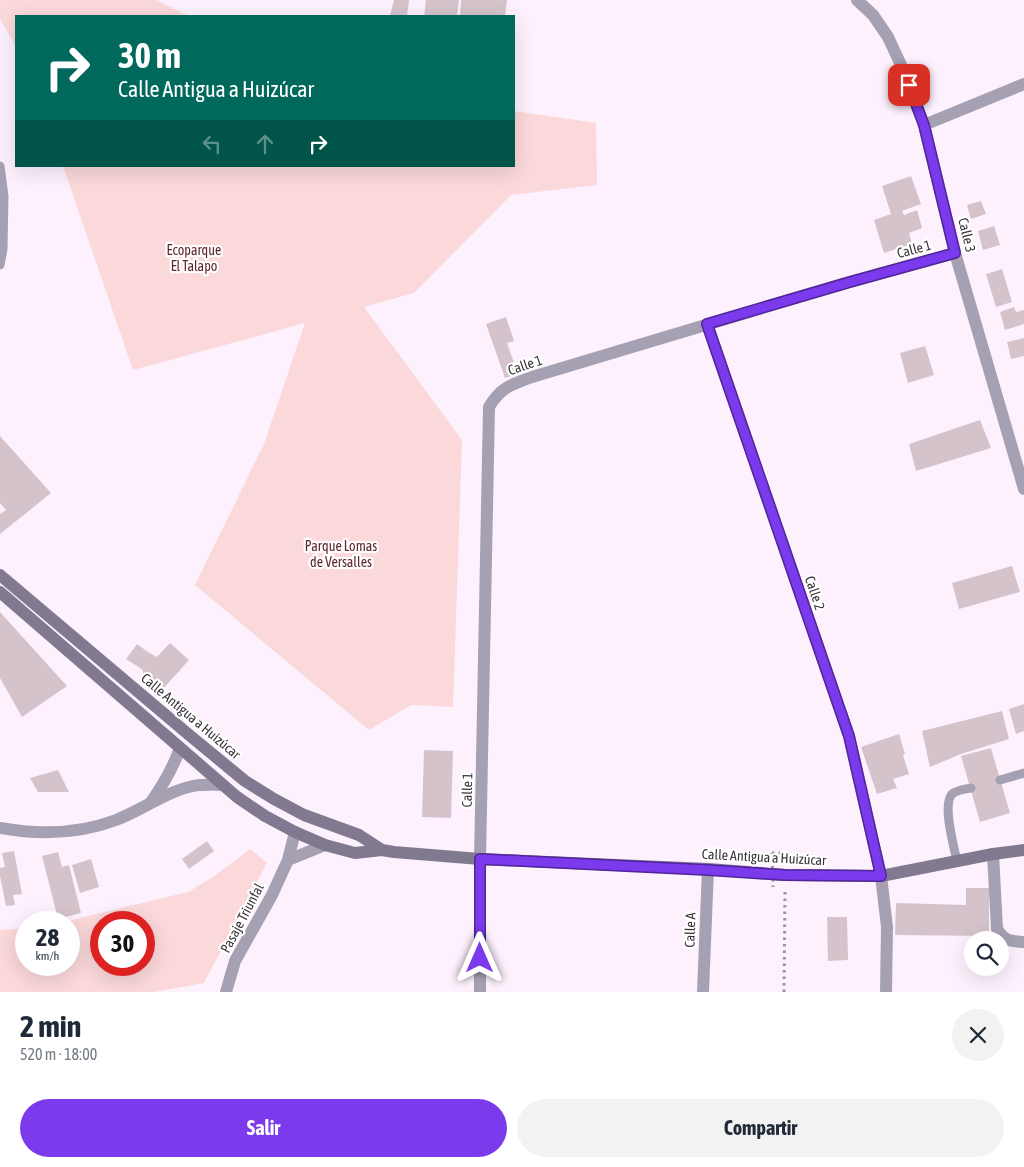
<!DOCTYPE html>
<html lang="es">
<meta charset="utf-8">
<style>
body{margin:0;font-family:"Asap Condensed",sans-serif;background:#f2f2f3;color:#1f2937;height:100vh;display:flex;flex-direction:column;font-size:19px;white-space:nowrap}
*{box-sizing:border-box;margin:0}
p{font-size:16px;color:#747a83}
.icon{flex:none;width:28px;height:28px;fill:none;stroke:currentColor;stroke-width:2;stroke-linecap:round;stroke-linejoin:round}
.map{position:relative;height:992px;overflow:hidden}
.details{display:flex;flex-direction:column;background:#fff;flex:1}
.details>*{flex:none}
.banner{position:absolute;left:15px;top:15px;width:500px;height:152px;border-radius:0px;box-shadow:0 5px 20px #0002;background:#00695c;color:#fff;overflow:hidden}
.buttons{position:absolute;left:964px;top:931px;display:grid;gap:10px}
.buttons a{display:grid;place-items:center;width:45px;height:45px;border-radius:50%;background:#fff;box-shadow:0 5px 20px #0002;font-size:25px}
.speed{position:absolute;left:15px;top:911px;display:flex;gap:10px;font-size:25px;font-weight:700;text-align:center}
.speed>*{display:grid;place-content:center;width:65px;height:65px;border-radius:50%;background:#fff;box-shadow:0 5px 20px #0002;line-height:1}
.speed small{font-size:12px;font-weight:400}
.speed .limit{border:8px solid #d22;background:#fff;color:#111}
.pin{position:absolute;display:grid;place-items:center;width:42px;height:42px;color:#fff;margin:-21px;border-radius:10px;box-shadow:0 2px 8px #0006}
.me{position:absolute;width:55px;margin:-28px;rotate:0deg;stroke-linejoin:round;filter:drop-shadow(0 0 4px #0008)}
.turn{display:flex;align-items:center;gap:18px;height:105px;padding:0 20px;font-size:22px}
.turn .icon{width:65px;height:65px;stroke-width:2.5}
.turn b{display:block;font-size:35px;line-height:42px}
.lanes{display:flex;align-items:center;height:48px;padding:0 20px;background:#0003;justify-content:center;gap:25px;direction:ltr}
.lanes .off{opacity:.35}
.round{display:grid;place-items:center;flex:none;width:52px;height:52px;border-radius:26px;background:#f2f2f3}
.overview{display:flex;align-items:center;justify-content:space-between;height:85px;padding:0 20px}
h1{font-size:30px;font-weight:700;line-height:38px}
.button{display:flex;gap:10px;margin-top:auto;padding:10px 20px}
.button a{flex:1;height:58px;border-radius:30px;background:#7c3aed;color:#fff;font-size:20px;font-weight:700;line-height:58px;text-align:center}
.button a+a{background:#f2f2f3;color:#1f2937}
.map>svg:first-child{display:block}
</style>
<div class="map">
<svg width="1024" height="992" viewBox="0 0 1024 992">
<rect width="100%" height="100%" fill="#fef1fe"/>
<!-- green -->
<path fill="#fbd8da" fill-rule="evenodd" d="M0,0H156L189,16H16V47L0,19Z
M514,111L596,123L597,185L511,195L414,293L364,307L462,440L453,707L411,705L369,730L195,585L264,444L305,323L133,370L63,166H514Z
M250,849L267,863L204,983L154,992H0V930L26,928V965H69V922H63L188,892L213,877ZM101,922H144V965H101Z"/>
<!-- building -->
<path fill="#d5c3cb" d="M394,0H409L407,16H390Z
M426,0H459L457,16H424Z
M461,0H507L505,16H460Z
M911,176L921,204L902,211L904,215L917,210L922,228L909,233L912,244L884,253L874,220L891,214L882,186Z
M981,201L986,214L971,219L967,205Z
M994,226L1000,245L983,250L978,231Z
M1002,269L1012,302L996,307L986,274Z
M1014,307L1016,312L1024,310V324L1005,330L1000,312Z
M506,317L514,341L507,343L518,374L505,378L486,324Z
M1024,338V356L1011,359L1007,342Z
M925,346L934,375L908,383L900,353Z
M980,420L991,448L916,471L909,444Z
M0,436L51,493L0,534V514L6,510L0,503Z
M1012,566L1020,592L959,609L952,583Z
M0,612L67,686L22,717L0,678Z
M170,643L189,660L163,689L143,673V670L126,659L137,644L148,652L157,657Z
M1024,704V731L1016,734L1009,709Z
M1002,711L1009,739L961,754L930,767L922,731Z
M899,734L905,754L903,755L909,774L893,779L897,788L877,794L861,747Z
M991,748L1010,813L980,822L961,756Z
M424,750L453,751L451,818L422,817Z
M58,770L69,792H38L30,778Z
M207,841L214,851L189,869L182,859Z
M14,851L22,894L13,895L15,905L6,906L0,876V868L5,867L2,853Z
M58,852L62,867L69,865L81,913L58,919L42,856Z
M91,859L99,887L80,893L72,865Z
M966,888H989V936L895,935L896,903L966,905Z
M827,917H847L848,960L828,961Z"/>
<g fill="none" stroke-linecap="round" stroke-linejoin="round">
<!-- path -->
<path stroke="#9b929b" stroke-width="3" stroke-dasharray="2.5 4" stroke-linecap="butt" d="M772,853H783L784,859
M784,992L785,890"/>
<!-- service -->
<path stroke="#a6a1b2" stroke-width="9" d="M0,166L4,196L3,249L0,265
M1000,780L1024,773
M957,861C954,847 942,805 952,794C956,790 965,789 971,788"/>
<!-- minor -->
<path stroke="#a6a1b2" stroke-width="12" d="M924,125L1024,84
M707,324L849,736L881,876L887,927L886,992
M151,802C163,785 173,768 180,748
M0,828C39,835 79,834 116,820C142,810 165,792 193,786C202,784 213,785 223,785
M993,854L997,929C1005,942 1011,941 1024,942
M288,860L325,845
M226,992L235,961L272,895L282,873L288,860L295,832
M480,992V859L489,407C501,387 511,385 532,377L849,282L955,253
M703,992L708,869"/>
<!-- tertiary -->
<path stroke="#a6a1b2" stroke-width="12" d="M857,0L873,15L888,37L901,65L924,125L955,253L1024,489"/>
<!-- secondary -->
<path stroke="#807990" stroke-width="12" d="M0,575L188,734L245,781L274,799L304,815L359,835L382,850
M0,592L237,797L265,816L295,832L325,845L355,853L382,850L394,852L480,859L708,869L785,875L881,876L993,854L1024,850"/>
<!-- path-bridge -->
<path stroke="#9b929b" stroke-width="3" stroke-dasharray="2.5 4" stroke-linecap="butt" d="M772,853L773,887"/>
</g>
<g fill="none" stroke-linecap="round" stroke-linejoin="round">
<!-- route casing -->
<g stroke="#51269a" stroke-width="12">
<path id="route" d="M480,958V859L708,870L785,875L881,876L849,736L707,324L850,282L955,253L924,125L909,85"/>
</g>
<!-- route -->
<use href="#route" stroke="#7c3aed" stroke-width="9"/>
</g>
<g text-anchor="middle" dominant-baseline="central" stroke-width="4.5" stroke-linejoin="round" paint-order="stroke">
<!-- street labels -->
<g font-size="14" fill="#383338" stroke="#fff">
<text transform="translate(967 235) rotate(76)">Calle 3</text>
<text transform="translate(914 249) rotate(-15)">Calle 1</text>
<text transform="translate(525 365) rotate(-19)">Calle 1</text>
<text transform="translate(815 593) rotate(71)">Calle 2</text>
<text transform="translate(191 716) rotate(40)">Calle Antigua a Huizúcar</text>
<text transform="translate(467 790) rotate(-89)">Calle 1</text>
<text transform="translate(764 857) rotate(3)">Calle Antigua a Huizúcar</text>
<text transform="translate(242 918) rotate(-62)">Pasaje Triunfal</text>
<text transform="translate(690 930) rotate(-88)">Calle A</text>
</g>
<!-- park labels -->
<g font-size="14" fill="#60262e" stroke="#fff">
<text x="194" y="250">Ecoparque<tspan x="194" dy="16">El Talapo</tspan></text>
<text x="341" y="546">Parque Lomas<tspan x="341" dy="16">de Versalles</tspan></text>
</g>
</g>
</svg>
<div class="buttons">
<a><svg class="icon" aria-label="search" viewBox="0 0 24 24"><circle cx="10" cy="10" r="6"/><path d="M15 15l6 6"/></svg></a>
</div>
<div class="speed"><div>28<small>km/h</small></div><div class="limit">30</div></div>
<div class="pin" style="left:909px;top:85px;background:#d93025"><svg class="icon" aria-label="arrive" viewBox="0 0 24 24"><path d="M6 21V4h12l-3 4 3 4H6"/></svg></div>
<svg class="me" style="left:480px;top:958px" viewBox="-20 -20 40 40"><path d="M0-17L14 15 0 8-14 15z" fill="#7c3aed" stroke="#fff" stroke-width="4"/></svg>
<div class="banner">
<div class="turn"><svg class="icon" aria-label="right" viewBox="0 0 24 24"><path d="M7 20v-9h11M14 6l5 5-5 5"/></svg><div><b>30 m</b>Calle Antigua a Huizúcar</div></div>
<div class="lanes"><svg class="icon off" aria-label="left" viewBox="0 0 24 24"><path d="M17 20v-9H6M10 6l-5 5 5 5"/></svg><svg class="icon off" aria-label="ahead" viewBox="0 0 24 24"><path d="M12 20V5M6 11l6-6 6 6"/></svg><svg class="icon" aria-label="right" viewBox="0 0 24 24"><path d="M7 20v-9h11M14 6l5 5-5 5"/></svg></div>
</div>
</div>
<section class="details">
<div class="overview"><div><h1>2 min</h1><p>520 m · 18:00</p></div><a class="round"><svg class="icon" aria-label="close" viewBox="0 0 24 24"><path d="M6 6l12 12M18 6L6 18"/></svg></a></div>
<div class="button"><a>Salir</a><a>Compartir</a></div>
</section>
